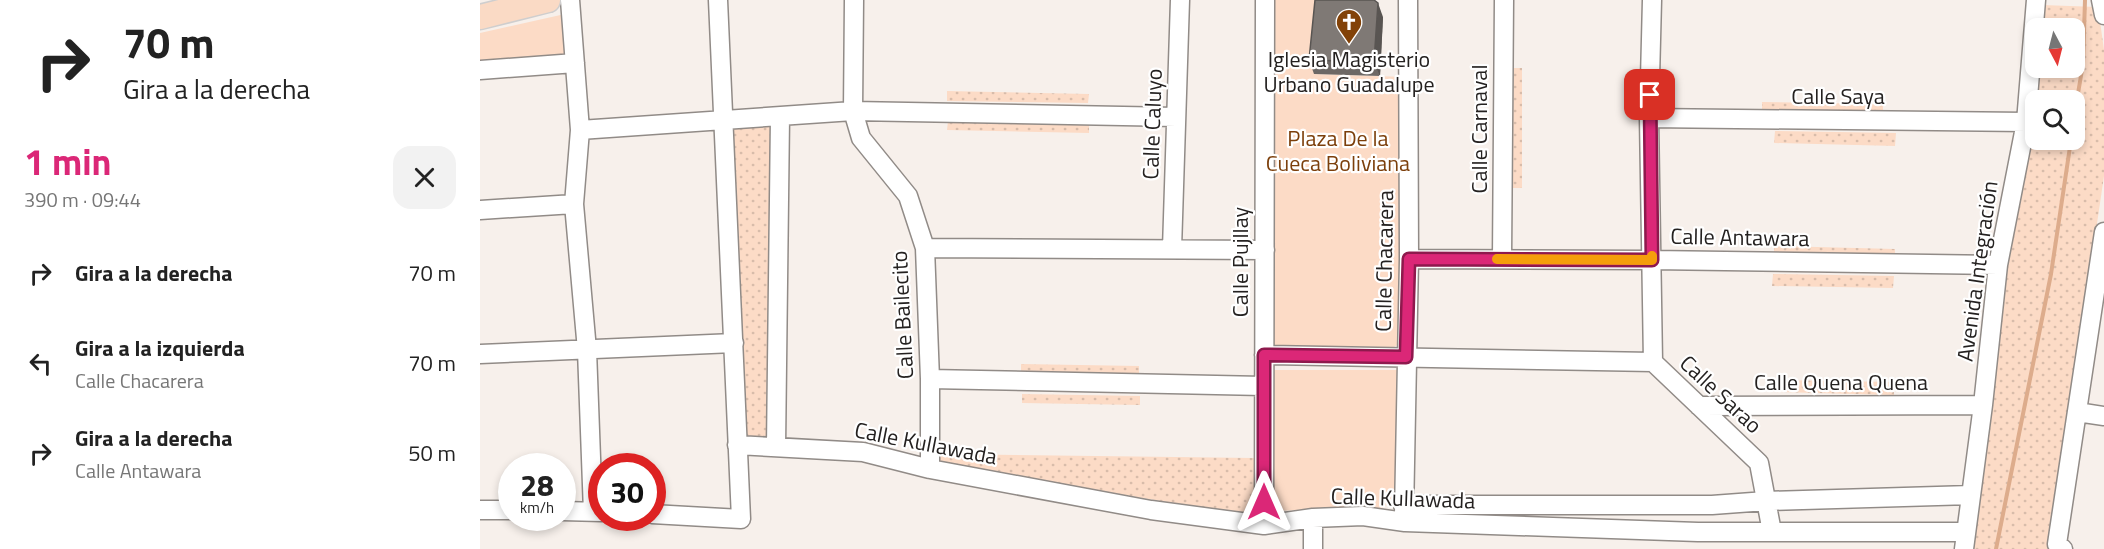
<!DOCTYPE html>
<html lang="es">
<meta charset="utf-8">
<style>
body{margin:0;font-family:"Titillium Web",sans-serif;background:#f2f2f2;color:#222;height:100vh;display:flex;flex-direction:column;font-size:22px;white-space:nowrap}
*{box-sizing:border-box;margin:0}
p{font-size:20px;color:#767676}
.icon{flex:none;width:33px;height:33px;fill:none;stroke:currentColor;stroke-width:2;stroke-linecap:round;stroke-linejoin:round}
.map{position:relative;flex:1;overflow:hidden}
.drawer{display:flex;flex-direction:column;background:#fff;width:480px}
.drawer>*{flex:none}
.hud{background:#fff;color:#222;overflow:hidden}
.needle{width:39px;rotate:173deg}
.fabs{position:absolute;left:1545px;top:18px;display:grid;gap:12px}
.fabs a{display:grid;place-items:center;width:60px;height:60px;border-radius:12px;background:#fff;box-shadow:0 3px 9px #0003;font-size:30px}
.speed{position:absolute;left:18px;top:453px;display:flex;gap:12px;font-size:30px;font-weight:700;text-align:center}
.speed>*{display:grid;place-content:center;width:78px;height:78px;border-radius:50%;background:#fff;box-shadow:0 3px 9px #0003;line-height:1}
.speed small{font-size:15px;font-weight:400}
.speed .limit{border:9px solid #d22;background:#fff;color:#111}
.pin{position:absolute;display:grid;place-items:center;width:51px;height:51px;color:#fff;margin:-26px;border-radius:12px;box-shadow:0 3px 9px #0006}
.me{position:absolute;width:66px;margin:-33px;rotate:0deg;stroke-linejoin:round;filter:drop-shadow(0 0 4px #0008)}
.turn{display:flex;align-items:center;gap:21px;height:126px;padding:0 24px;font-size:27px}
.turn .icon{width:78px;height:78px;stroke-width:2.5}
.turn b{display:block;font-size:42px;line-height:51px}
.round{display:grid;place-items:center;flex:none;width:63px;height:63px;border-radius:18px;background:#f2f2f2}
.summary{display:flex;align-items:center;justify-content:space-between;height:102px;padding:0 24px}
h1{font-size:36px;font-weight:700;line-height:45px;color:#db2777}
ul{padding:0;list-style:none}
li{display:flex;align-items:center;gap:18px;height:90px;padding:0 24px}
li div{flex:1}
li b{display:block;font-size:22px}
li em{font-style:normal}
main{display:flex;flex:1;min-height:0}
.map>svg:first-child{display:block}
</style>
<main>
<section class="drawer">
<div class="hud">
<div class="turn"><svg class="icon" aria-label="right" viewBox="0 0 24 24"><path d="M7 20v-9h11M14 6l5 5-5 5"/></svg><div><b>70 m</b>Gira a la derecha</div></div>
</div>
<div class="summary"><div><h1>1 min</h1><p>390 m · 09:44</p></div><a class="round"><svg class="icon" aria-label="close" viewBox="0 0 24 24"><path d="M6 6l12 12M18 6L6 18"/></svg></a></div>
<ul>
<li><svg class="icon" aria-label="right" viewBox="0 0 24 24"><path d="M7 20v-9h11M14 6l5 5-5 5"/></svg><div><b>Gira a la derecha</b></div><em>70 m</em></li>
<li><svg class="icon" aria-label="left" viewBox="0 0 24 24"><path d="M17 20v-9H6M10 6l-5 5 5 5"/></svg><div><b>Gira a la izquierda</b><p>Calle Chacarera</p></div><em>70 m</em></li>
<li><svg class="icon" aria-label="right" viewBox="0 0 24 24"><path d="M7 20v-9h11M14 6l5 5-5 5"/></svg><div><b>Gira a la derecha</b><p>Calle Antawara</p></div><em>50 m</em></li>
</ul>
</section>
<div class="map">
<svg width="1624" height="549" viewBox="0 0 1624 549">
<defs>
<pattern id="grass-dots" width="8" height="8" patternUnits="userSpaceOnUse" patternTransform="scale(1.5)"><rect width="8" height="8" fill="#fcdbc6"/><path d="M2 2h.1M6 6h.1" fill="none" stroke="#d8bcaa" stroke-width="1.8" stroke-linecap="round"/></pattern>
</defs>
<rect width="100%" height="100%" fill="#f7f0eb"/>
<!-- grass -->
<path fill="url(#grass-dots)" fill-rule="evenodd" d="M1562,5L1618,7L1624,50V176L1569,549H1488L1526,260L1557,68H1594V28H1560ZM1556,100H1594V140H1556Z
M1030,68H1042V188H1030Z
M467,91L609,94L608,103L467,101Z
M1282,102L1403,104V116L1282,114Z
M468,121L609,123V133L467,130Z
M291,124L286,436L266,437L249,127Z
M1295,131L1416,133L1415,146L1294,143Z
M1294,246L1415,249V261L1294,259Z
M1293,274L1414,276L1413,288L1292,286Z
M541,364L659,366V376L541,374Z
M1293,380L1414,382V395L1293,392Z
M542,394L660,396V405L542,403Z
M459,454L775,458L776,517L460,464Z"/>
<!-- green -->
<path fill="#fcdbc6" d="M793,0H835L834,74L925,77L921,343L914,347L796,346L789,340Z
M85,14L87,58L0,66V33Z
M791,370H920L919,493L903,508L791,511Z"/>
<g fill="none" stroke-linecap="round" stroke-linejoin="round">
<!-- stream -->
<path stroke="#ddac8c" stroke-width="4" d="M1594,117L1603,64L1605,0
M1516,549L1571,274L1591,140"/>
<!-- minor casing -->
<g stroke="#918b87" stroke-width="21">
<path id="minor" d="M90,0L100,130L94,204L107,350L113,512
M374,0L373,111L381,138L428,196L445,248L450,379V469
M1172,0L1169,118L1173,362L1279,463L1292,532
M1621,0L1624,15
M0,70L95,63
M1169,118L1546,122
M100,130L373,111L696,117
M0,210L94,204
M445,248L785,250
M692,249L700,0
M929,259L1172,260L1518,265
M1022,259L1024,0
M0,354L254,343
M784,355L1173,362
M450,379L783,386
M1219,406L1503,405
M1597,412L1624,416
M257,445L383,452L450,469L671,510L784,525L833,518L883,516L925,522L1218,532H1486
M296,447L300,117
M923,505H1232L1286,501L1491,495
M0,510H32
M82,511L122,512
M172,514L261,519L238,0
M924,514L929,259L928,0
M833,518V549
M784,525L785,0
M1484,549L1503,405L1518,265L1546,122L1556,0
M1583,549L1577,544L1624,232"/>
</g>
<!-- major casing -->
<g stroke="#cfcece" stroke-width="27">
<path id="major" d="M0,17L68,0"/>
</g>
<!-- minor -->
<use href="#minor" stroke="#fff" stroke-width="18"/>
<!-- major -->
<use href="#major" stroke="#fadac5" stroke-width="24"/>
</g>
<!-- wall -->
<path fill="#6d6865" d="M903,17L900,76L834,74L829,60Z"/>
<!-- shaded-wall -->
<path fill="#595552" d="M898,3L903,17L900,76L894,62Z"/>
<!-- building -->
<path fill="#7f7975" stroke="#595552" stroke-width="1.5" d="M835,0H894L898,3L894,62L829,60Z"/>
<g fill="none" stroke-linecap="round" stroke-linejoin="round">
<!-- route casing -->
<g stroke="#8e194d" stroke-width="15">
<path id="route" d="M784,502V355L926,357L929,259L1172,260L1170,95"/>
</g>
<!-- route -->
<use href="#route" stroke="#db2777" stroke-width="10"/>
<!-- slow -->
<path stroke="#f59e0b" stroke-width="10" d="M1017,259L1172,260V256"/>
</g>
<!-- icons -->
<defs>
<g id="church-pin" transform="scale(1.35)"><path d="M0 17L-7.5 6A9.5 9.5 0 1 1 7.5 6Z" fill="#824208" stroke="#fff"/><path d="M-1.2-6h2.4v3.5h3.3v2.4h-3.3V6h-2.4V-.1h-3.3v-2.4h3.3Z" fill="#fff"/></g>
</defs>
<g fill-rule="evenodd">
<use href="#church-pin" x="869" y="22"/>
</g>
<g text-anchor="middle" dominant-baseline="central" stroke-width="4.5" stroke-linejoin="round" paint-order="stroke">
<!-- poi labels -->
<g font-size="22" fill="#242120" stroke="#fff">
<text x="869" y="59">Iglesia Magisterio<tspan x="869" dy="25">Urbano Guadalupe</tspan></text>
</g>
<!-- street labels -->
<g font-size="22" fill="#242120" stroke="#fff">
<text x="1358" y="96">Calle Saya</text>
<text transform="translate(672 124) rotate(-88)">Calle Caluyo</text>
<text transform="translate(999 129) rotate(-90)">Calle Carnaval</text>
<text transform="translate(1260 237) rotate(1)">Calle Antawara</text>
<text transform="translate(904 261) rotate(-89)">Calle Chacarera</text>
<text transform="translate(760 262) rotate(-90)">Calle Pujllay</text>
<text transform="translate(1497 271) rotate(-82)">Avenida Integración</text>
<text transform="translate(422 315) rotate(-93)">Calle Bailecito</text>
<text x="1361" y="382">Calle Quena Quena</text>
<text transform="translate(1241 394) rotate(43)">Calle Sarao</text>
<text transform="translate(446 443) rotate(11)">Calle Kullawada</text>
<text transform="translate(923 498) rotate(2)">Calle Kullawada</text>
</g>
<!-- park labels -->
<g font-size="22" fill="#7c3f0b" stroke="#fff">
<text x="858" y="138">Plaza De la<tspan x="858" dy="25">Cueca Boliviana</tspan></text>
</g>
</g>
</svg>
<div class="fabs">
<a><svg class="needle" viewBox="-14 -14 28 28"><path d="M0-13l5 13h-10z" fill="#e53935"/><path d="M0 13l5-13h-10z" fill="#767676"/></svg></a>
<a><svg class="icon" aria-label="search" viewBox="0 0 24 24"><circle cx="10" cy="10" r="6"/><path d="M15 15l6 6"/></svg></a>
</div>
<div class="speed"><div>28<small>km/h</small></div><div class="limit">30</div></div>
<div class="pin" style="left:1170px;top:95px;background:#d93025"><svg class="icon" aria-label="arrive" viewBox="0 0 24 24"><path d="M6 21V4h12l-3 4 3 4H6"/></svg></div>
<svg class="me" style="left:784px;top:502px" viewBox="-20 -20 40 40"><path d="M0-17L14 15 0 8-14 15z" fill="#db2777" stroke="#fff" stroke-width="4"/></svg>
</div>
</main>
